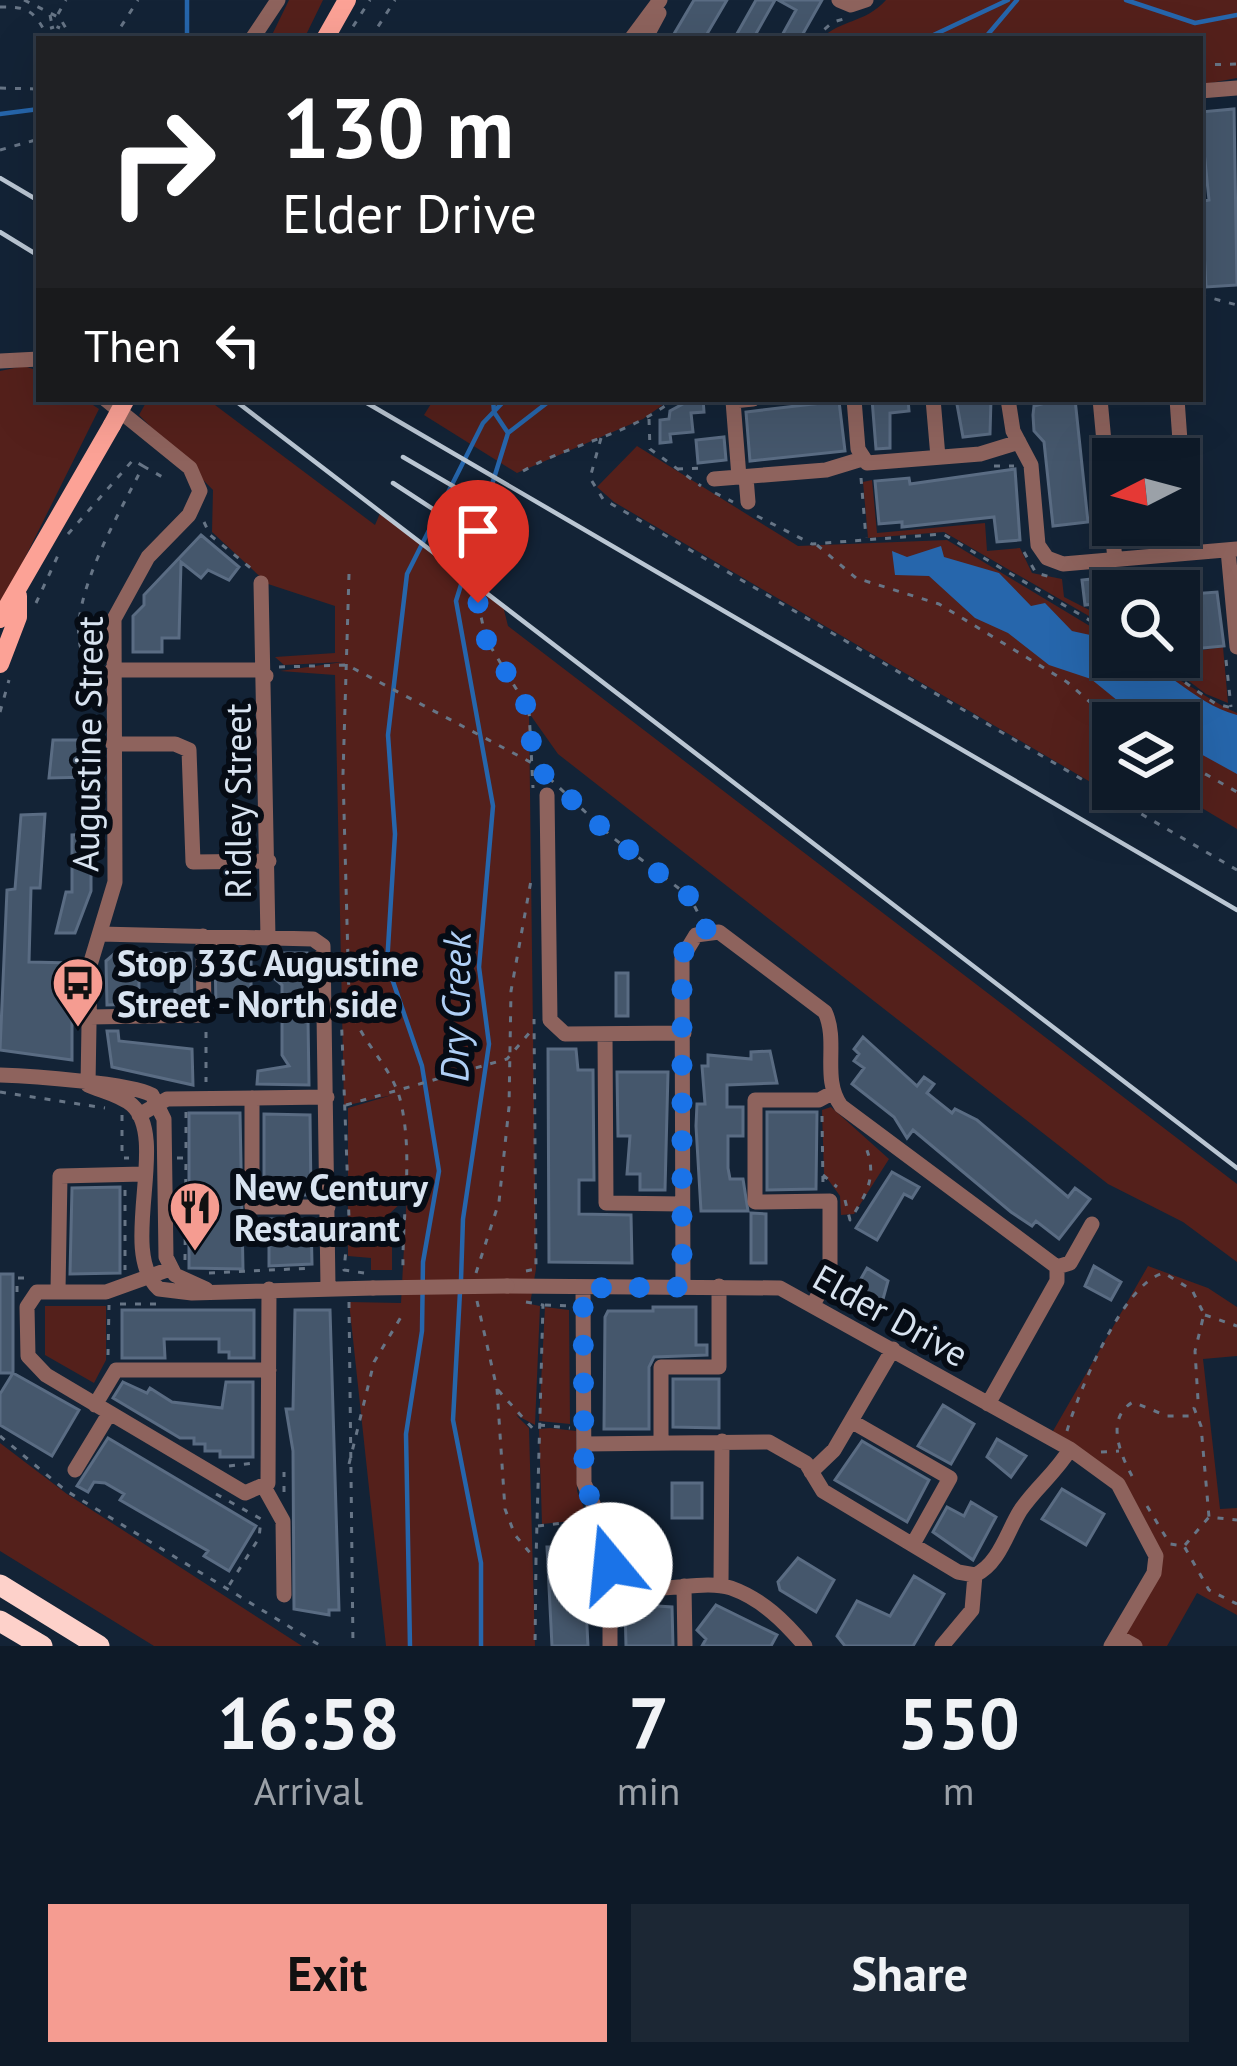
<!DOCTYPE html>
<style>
body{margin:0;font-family:"PT Sans",sans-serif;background:#1c2734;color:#f1f3f6;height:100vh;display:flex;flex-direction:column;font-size:45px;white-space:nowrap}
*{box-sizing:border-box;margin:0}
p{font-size:39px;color:#9ba1a8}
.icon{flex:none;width:66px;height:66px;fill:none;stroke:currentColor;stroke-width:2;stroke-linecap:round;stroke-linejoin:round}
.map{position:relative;height:1646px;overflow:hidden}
.drawer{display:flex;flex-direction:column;background:#0e1a28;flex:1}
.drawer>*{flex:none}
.banner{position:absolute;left:36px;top:36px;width:1167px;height:366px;border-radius:0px;box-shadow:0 12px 48px #0002,0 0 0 3px #2e3845;background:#202124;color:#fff;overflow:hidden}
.needle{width:78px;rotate:264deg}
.fabs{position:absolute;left:1092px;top:438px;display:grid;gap:24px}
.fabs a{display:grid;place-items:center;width:108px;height:108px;border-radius:0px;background:#0e1a28;box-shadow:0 12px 48px #0002,0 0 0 3px #2e3845;font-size:60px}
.pin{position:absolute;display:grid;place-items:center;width:102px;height:102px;color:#fff;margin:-123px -51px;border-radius:50% 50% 50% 0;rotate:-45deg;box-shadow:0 0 12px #0007}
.pin .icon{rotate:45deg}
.me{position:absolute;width:132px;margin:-66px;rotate:343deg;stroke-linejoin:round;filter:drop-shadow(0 0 9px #0008)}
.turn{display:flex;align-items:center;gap:42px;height:252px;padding:0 48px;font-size:54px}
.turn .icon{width:156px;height:156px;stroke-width:2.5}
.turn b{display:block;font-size:84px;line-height:102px}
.then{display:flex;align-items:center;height:114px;padding:0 48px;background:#0003;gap:24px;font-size:45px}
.eta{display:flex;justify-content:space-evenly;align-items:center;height:204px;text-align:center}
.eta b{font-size:72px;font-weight:600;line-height:84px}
.button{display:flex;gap:24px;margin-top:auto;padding:24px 48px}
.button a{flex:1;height:138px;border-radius:0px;background:#f59c91;color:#111;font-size:48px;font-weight:600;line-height:138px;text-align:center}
.button a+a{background:#1c2734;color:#f1f3f6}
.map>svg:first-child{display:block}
</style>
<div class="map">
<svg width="1237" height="1646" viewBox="0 0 1237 1646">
<rect width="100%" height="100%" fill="#132336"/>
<!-- green -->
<path fill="#54201b" d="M289,0H323L304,39H270Z
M886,0H1237V78L1200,85V39H821C841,19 864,24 886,0Z
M24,366L39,371V399H84L99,409L0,608V371Z
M148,399H207L375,525L381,511L503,606L508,626L1237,1184V1262L1183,1222L1108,1184L558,754L529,713L536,1269L530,1304L540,1306L535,1425L516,1415L529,1428L535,1646H386L349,1302L401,1303L407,1191L404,1179V1200L385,1218L392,1232V1270H371V1258L348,1256V1108L392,1095L344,1106L335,675L280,671L343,662L284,665L275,657L335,653V606L268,584L212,532L213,490L139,415Z
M434,399H671L643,419L517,473L424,415Z
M637,446L798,546L947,540L1113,640V657C1157,657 1197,695 1237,713V829L1170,789H1179V723H1113V789H1158L1138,810L614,502L597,487Z
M872,480L877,533L985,523L987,551L1020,548L1032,573L1062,579L1064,597L1113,622V630L944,532L868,538L863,482Z
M1223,647L1228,703L1206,694L1157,657Z
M831,1107L889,1159L854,1214L841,1215L840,1196L824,1174L822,1110Z
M1148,1266L1208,1288L1237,1307V1356L1203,1359L1220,1509L1237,1508V1615L1197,1593L1167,1646H1135L1117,1636L1156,1556L1118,1483L1049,1438Z
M45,1306H106V1360L94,1383L45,1355Z
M545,1307L569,1310L570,1424L539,1421Z
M550,1428L576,1431L577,1491L586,1513L572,1521L542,1524L539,1429Z
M0,1443L67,1494L302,1646H154L0,1551Z"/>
<!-- water -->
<path fill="#2666ac" d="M941,546L944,557L999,573L1031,606L1045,603L1072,631L1113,640V657C1163,657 1190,703 1237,715V774L1179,742V723H1145L1091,679L1049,665L1008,633L975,618L929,576L895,575L892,551L907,557Z"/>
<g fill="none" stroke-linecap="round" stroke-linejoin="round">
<!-- stream -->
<path stroke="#2666ac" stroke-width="4.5" d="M1126,0L1195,23L1237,15
M187,39V0
M925,39L1008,0
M984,39L1017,0
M0,114L39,109
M493,399L494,412L508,433
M461,1280L463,1219L489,1044L479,967L493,806L456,601L508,433L552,399
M460,1292L453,1420L481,1563V1646
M410,1646L406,1434L422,1331L423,1262L439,1171L422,1066L387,964L395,834L388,735L407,574L483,423L506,399"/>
</g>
<!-- building -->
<path fill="#45576c" stroke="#5a6c83" stroke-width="3" d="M694,0H727L704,39H671Z
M756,0H775L753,39H734Z
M778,0H822L800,39H780L796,10Z
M1234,109L1237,285L1206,287L1203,231L1204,201L1209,200L1200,112Z
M692,399H703L704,412L691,413L693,432L670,434L671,442L660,443V420L669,419L670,411Z
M872,399H908L909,411L890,413V448L876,449Z
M956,399H991L990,434L963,437Z
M1060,399H1075L1088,522L1053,526L1044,442L1034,431L1033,415L1034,406Z
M839,401L845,451L750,461L746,412Z
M724,437L726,460L698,463L696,440Z
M1015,469L1020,540L997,542L994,517L902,527V522L879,524L875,481L909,478L910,484Z
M201,535L239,567L229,580L208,570L201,578L181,562L179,638H162V652H133V616L144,605V595Z
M1163,576L1165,591H1125L1124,580Z
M1101,578L1104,603L1085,605L1082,580Z
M1217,592L1224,646L1181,650L1179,595Z
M53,740H87L91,777L49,778Z
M45,814L40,888H31L29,962L72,963V1060L0,1050L7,890L15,889L21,815Z
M91,834V891L75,933H56L66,892H72V835Z
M191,953L192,1003L175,1004V978H139V1004L107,1005L106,961L114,954Z
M215,953H251V1007H216Z
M274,953H307L309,1085L257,1084L258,1071L289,1066L282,1055V985L275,979Z
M616,973H628V1016H616Z
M107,1031H118L119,1041L192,1049L193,1085L112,1067Z
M863,1037L917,1086L924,1077L934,1084L927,1093L952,1113L955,1109L977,1120L1068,1197L1075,1188L1090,1199L1059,1239L1036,1221L1032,1226L1011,1212L913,1130L907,1138L894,1117L852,1084L864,1068L854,1061L859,1054L854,1049Z
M548,1049H576L578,1070H593L594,1180H579V1214L631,1215L632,1263L549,1262Z
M770,1051L777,1083L727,1085V1107H743V1136H728V1168L730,1179H743L748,1211H701L696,1126L697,1104H705L702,1066H708V1055L751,1059V1052Z
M617,1072H668L665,1190H640V1174H627L630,1136H618Z
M767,1112H817L816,1189L767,1190Z
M189,1113H240L243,1269L189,1268Z
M264,1114L310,1115L311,1195H264Z
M892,1172L919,1187L912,1198L904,1194L877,1240L856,1228Z
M120,1187V1273L70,1274L72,1188Z
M751,1213L766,1214V1263H751Z
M269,1219H311L312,1264L269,1266Z
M1094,1266L1121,1282L1111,1300L1085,1286Z
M867,1268L888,1281L880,1310L856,1302L853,1293Z
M0,1274H13V1373H0Z
M653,1307H696V1345H707V1355L654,1357L649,1367V1429H604L605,1317L608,1311H653Z
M122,1310H254V1358H229V1352H219V1339H164L165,1358H122Z
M295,1310H330L339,1610H329V1615L294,1609L293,1451L286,1409H293Z
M13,1373L79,1410L52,1456L0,1425V1394Z
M673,1379H719V1428L673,1427Z
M123,1382L147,1393L150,1388L172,1402L222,1408L226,1382H253V1457H220V1451H205V1444H194V1438H180L113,1398Z
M943,1405L974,1424L951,1464L918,1446Z
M108,1438L256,1526L229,1571L204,1556L208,1551L120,1500L124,1494L105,1483L94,1482L88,1492L77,1486Z
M997,1439L1026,1456L1011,1477L987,1457Z
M862,1441L929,1480L907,1522L835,1480Z
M672,1483H702V1518H672Z
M1062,1489L1104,1514L1086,1545L1042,1519Z
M971,1502L996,1517L973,1560L933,1532L947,1507L964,1516Z
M547,1547H583L588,1646H552Z
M798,1558L834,1580L816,1612L780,1590L778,1582Z
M914,1576L944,1594L913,1646H845L837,1636L857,1601L890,1616Z
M625,1604L672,1607L673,1646H626Z
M716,1605L777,1635L771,1646H702L706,1639L697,1630Z"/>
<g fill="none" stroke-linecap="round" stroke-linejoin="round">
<!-- path -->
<path stroke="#677586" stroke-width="3" stroke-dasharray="6 9" stroke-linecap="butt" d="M24,0L60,18L72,39
M0,7C24,7 32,8 44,30L54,27
M58,14L66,0
M50,15L52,25L60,28
M113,39L138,0
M345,39L370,0
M370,39L395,0
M813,39L833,22L847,18
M1200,65L1237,64
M0,88L39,89
M0,150L39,139
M1200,295L1237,305
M649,419L650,449L701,486
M601,438L590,478L603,499L1237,870
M143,466L166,479
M994,466H1014
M677,469L703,468
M523,471C572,443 630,435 674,399
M861,478L866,538
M715,493L733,502
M757,516L812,544L943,534L1113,634
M204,522L210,535L253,570
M68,534L133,460L143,466C122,509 60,611 84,656H98
M817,545L856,578L939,604L1067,682L1114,723
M1024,552L1036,573L1054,578
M349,574L343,774L349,997
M36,603L60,551
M478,603L486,639L529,710L533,788
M1148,657L1216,704L1237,709
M1226,660L1231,707
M279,667L347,665L534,764L612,837L690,897L702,921
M0,712L9,680
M1179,759L1237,792
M206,1032V1082
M0,1092L105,1108
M346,1105L507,1059L531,1031
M186,1112V1156
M122,1115V1158H129
M822,1116L823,1185
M177,1158H186L185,1260
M823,1175L837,1187
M125,1190V1270
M845,1200L850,1220C867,1193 878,1176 865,1145
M526,1271L536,1269L534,1019
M209,1273L313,1268
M364,1273L344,1270L349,1218L341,1009L349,998C354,1037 390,1062 400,1099C414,1155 402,1213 403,1269
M476,1273L499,1202L509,1107L511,991L532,875
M17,1292V1278H29
M477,1301L497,1389L505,1509L515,1535L536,1560L535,1646
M349,1302L353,1646
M526,1302L543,1305L536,1560
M120,1304H158
M545,1305L571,1306
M1205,1315L1237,1326
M108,1355L109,1305
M498,1390L535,1431
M539,1425L570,1428
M1067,1431C1077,1396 1123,1282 1164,1273L1192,1290L1204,1314L1195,1351L1198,1400L1194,1408L1201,1426L1209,1517L1237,1520
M0,1436L65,1490L321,1646
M1101,1452L1119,1451
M349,1464L374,1362L401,1317
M229,1466L255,1463
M1132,1476C1120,1454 1105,1418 1133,1402L1167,1416H1192
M284,1492V1472
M216,1494L261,1519L259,1538L228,1587
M1147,1506L1170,1544L1184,1546L1209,1590L1237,1604
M538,1526L581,1521
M1185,1545L1209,1517"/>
<!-- minor -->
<path stroke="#8e635d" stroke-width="15" d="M839,0L851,5L866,0
M252,39L278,0
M631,39L660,0
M645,39L659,13
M1200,91L1237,88
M0,361L39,359
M854,399L858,449L867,463L980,454L1019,442
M933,399L938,457
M1008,399L1013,431L1031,465L1038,545L1047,558L1063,564L1237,549
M1100,399L1115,560
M1177,399L1188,553
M739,477L733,401L753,399
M746,477L748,502
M714,479L826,470L862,459
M1228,550L1237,647
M261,583L268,938
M112,670H259L266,676
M113,744H175L189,750L193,862L269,861
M547,795L550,1020L565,1034L684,1033
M100,934L313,939L323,946L328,1287
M90,1017L204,1015L203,936
M605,1034L606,1203L682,1204
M0,1075C31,1076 130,1083 152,1095L164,1119L166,1257L175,1275L206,1289
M88,1085L90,965L115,882L114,619L148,557L189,515L200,491L190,468L105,399
M88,1085C102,1091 121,1095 132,1105C170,1139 117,1252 159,1289L192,1293L373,1288
M252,1098V1207H328
M139,1115L167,1099L327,1097
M1057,1267L1070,1263L1092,1224
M170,1269L106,1292H37L27,1307L28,1356L46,1375L245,1493L268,1483L269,1289
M507,1286L780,1288L1070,1449L1118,1484L1156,1556L1154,1573L1111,1646
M583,1287L584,1483L609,1540L613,1572C637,1605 696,1576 731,1588C762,1599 785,1622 805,1646
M683,1287L682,958L696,935L719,932L825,1012C839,1042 821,1078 841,1106L1057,1267V1281L988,1404
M58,1291L60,1176L143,1174
M813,1305L830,1272V1201L755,1202V1100H819L832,1093
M95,1405L116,1370H269
M851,1421L950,1478L913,1544
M661,1443V1367H719V1286
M584,1444L769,1442L806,1463L823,1491L958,1572L975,1575C999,1564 1007,1532 1020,1511C1035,1488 1056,1473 1070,1449
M75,1470L109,1414
M811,1472L834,1450L893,1349
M264,1487L283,1521L284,1595
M684,1586L685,1646
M721,1586L722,1441
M1117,1636L1135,1646
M610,1646V1602L622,1582
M942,1646L972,1610L975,1575"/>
<!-- major -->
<path stroke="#fca296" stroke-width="18" d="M325,39L347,0
M0,619L112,425
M0,664L18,617V596"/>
<!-- highway -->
<path stroke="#fdd1ca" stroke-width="21" d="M0,1585L99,1646
M0,1621L42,1646"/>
<!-- rail -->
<path stroke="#bac6d3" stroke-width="4.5" d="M0,178L39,201
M0,232L39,256
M233,399L1237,1168
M360,399L1237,910
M403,457L506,517
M393,483L505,556"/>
<!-- minor-bridge -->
<path stroke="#8e635d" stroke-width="15" d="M373,1288L507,1286"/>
<!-- major-bridge -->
<path stroke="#fca296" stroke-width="18" d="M112,425L126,399"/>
</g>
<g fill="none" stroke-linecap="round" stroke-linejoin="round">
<!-- route -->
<path stroke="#1a73e8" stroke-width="21" stroke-dasharray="0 37.8" d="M478,603L486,639L529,710L533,764L612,837L690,897L708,933L687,942L682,958V1287L583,1288L584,1483L609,1540L610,1565"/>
</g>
<!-- icons -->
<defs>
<g id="bus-pin" transform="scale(2.7)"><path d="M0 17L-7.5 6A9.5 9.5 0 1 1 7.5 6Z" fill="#f59c91" stroke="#060c15"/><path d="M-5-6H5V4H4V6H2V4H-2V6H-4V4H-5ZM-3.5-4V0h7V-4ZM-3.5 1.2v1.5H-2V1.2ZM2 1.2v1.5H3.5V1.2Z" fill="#111"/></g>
<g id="restaurant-pin" transform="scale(2.7)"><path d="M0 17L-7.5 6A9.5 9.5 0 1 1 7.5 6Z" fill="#f59c91" stroke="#060c15"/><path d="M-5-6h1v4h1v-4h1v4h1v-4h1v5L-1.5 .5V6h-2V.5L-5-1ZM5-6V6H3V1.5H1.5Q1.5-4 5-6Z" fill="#111"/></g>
</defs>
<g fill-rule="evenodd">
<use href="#bus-pin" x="78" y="983"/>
<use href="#restaurant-pin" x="195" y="1207"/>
</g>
<g text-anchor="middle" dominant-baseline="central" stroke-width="12" stroke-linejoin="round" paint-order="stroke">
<!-- street labels -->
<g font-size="36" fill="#d8e3f0" stroke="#060c15">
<text transform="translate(87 744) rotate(-89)">Augustine Street</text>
<text transform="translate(237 801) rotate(-90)">Ridley Street</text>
<text transform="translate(891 1315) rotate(29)">Elder Drive</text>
</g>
<!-- poi labels -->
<g font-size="36" font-weight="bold" fill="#d8e3f0" stroke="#060c15" text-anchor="start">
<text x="117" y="962">Stop 33C Augustine<tspan x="117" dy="41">Street - North side</tspan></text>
<text x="234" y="1186">New Century<tspan x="234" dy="41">Restaurant</tspan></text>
</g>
<!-- water labels -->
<g font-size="39" font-style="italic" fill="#afcff5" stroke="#060c15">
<text transform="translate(455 1007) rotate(-89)">Dry Creek</text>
</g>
</g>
</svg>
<div class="fabs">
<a><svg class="needle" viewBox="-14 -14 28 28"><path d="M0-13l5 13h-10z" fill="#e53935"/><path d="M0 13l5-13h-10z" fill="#9ba1a8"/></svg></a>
<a><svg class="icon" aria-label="search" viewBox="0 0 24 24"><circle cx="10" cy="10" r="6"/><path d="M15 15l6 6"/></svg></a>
<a><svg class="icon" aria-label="layers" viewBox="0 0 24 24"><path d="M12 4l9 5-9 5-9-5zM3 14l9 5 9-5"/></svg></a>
</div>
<div class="pin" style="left:478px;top:603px;background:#d93025"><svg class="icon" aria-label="arrive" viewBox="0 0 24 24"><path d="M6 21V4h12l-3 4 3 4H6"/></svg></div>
<svg class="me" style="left:610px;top:1565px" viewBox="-20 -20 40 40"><circle r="19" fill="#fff"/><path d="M0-13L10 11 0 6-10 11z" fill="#1a73e8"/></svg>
<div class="banner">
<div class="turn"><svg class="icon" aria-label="right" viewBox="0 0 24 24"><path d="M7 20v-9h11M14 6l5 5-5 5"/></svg><div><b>130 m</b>Elder Drive</div></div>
<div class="then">Then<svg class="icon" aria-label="left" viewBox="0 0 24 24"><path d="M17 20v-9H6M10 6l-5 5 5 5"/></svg></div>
</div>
</div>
<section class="drawer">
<div class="eta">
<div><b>16:58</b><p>Arrival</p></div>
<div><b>7</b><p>min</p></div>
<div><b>550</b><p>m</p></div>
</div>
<div class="button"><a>Exit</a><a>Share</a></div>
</section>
